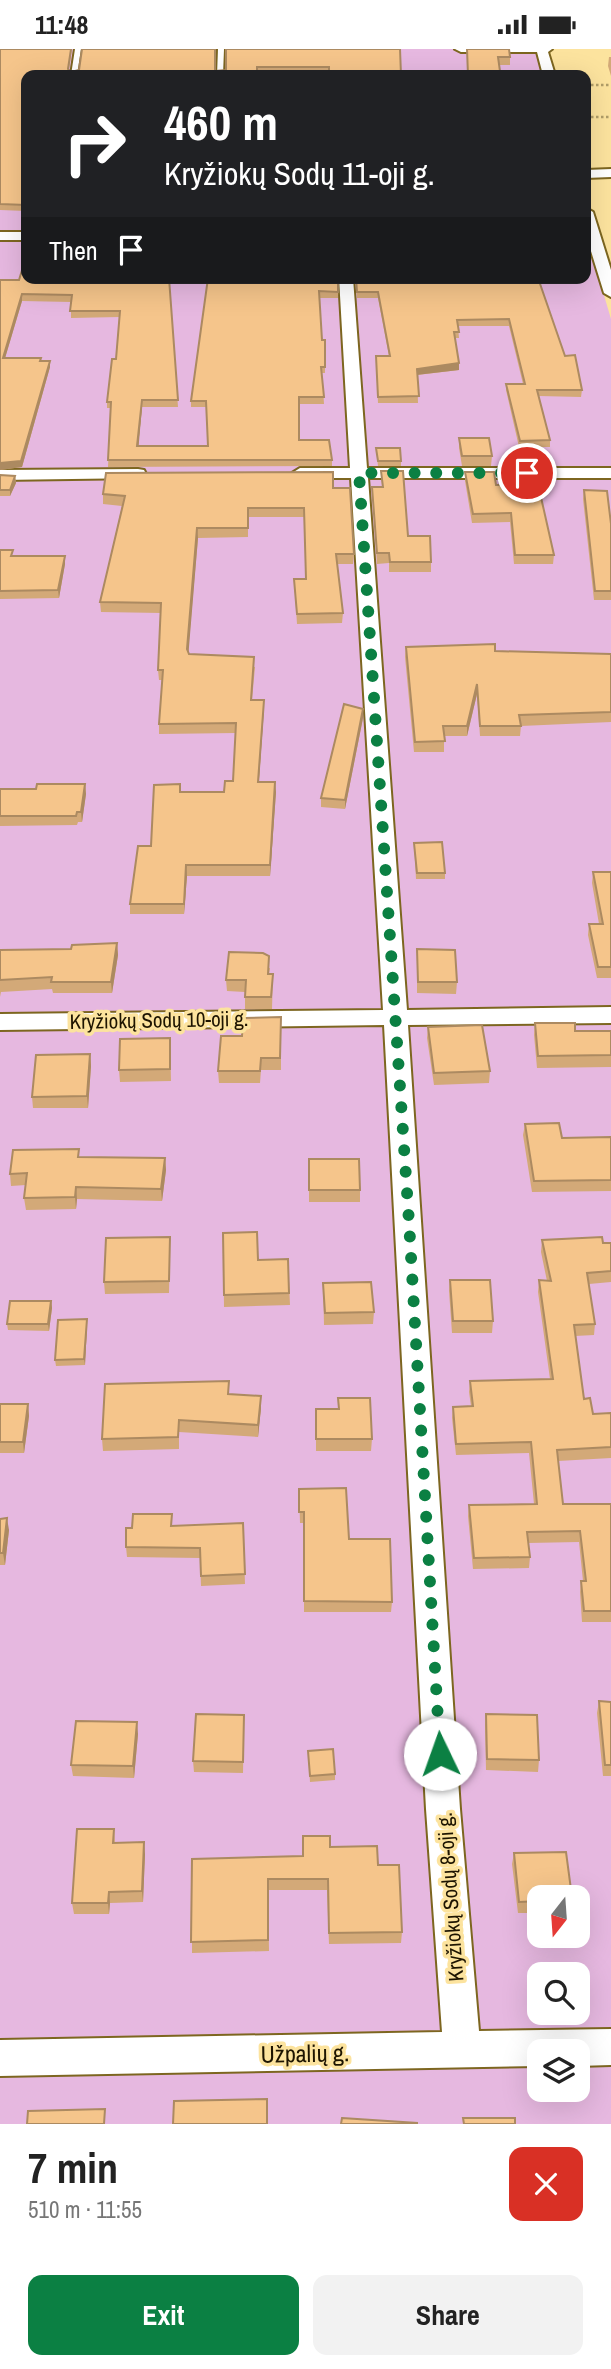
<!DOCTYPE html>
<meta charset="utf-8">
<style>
body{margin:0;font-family:"Archivo Narrow",sans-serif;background:#f2f2f2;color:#222;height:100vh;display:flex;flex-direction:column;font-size:26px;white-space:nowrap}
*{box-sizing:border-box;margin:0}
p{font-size:23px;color:#767676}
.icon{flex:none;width:38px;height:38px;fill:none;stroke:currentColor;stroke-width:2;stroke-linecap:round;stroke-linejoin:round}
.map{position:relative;height:2075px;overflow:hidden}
.sheet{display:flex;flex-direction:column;background:#fff;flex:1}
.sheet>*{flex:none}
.banner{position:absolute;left:21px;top:21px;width:570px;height:214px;border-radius:14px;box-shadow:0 7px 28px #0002;background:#202124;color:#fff;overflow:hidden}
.needle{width:46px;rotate:197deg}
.controls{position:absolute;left:527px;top:1836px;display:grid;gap:14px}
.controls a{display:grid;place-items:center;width:63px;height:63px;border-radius:14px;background:#fff;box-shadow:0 7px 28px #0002;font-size:35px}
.pin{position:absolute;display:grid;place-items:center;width:60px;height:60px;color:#fff;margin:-30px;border:4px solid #fff;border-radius:50%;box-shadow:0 2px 7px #0007}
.me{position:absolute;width:77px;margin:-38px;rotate:357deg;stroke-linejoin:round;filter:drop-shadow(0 0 5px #0008)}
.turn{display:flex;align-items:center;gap:24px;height:147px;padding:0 28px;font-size:32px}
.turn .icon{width:91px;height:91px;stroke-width:2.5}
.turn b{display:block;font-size:49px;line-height:60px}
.then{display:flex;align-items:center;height:66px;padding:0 28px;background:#0003;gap:14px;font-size:26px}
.round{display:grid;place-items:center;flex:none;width:74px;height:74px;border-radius:14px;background:#f2f2f2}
.headline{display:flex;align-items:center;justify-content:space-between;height:119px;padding:0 28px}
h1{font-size:42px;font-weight:800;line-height:52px}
.button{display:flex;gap:14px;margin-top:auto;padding:14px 28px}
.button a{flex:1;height:80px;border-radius:14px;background:#0b8043;color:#fff;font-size:28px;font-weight:800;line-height:80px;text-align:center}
.button a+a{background:#f2f2f2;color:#222}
.status{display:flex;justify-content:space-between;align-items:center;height:49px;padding:0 35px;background:#fff;direction:ltr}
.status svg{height:19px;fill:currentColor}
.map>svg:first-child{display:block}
</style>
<div class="status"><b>11:48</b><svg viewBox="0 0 49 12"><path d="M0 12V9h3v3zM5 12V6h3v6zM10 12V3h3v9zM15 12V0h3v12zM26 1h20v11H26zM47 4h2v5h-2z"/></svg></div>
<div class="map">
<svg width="611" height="2075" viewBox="0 0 611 2075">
<rect width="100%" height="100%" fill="#fce39e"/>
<!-- green -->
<path fill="#e6b8e0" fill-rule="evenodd" d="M0,0H536L543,26H26V229H586V185L611,270V2075H0ZM539,1848H578V1886H539ZM539,1925H578V1964H539ZM539,2002H578V2040H539Z"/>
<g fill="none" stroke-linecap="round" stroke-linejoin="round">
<!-- lane casing -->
<g stroke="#7d6620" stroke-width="4">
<path id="lane" d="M75,0H81L77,26H71Z
M218,0H224L223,26H217Z"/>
</g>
<!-- street casing -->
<g stroke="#7d6620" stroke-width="4">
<path id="street" d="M455,0H552L548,3L555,26H543L537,3H461Z
M611,120V128L586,129V121Z
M586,159L593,163L611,221V248L604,244L586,186Z
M0,183H26V191H0Z
M339,229H353L367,419H611V429H368L407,961L611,958V974L408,976L460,1760L479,1982L611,1980V2016L578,2017V2002H539V2017L0,2027V1991L442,1983L426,1760L384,976L0,981V965L383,961L351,429H300L292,424L300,419H350Z
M138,420L144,421L146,425L144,429L0,431V421Z"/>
</g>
<!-- path -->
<path stroke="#b09d68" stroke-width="2.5" stroke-dasharray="2.5 2.5" stroke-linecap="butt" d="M586,36H611
M586,68H611"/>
<!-- lane -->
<use href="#lane" fill="#fff" fill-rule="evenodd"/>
<!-- street -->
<use href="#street" fill="#fff" fill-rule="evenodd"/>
</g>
<!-- wall -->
<path fill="#d3a978" d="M0,0H72L69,21L71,23L215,22L226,21V0L401,26L329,23L26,26V162L0,161Z
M467,0L510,8V16H499V26H467Z
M609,8H611V27L608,17Z
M169,229L178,358H142L138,397H208L206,358H191V352L208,229H257L256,231L339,229L338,249H319L322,291H325V324H322L324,355H299V391L332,411V417L108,418L111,359H107V353L116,310L120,268L71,269V253L22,252L5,309H41V312H50V318L22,418L0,421V231Z
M355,229H538L565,307L582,341L581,348L539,347L550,391V398H519L506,341V335H523L509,277H458L459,289H455L459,314V321L417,326L418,354H378L376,313L389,307L378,249H357Z
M459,389L492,407L491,417H462L459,399Z
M376,399L401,412V417H378Z
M381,422L408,487L431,513V523H389V514L377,515L372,438H382Z
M465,423L496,436L554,506L553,515H514L510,473L472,474L465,432Z
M0,426L15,427L16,434L10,447H0Z
M333,439L354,505L353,515H337L343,564L342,574L297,575L294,530H306L304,468H248V488L198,489L188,603L189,605L255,618L252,651H264L259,733L276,743L270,827H187L184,865H130V855L151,797L180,743H224L233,732L236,684L159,685V675L162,631H159L158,621L161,564L101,563L100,553L122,457L103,455V445Z
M584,441L611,475V551H594L583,450Z
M0,501L13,507L65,515L59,549L0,550Z
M406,598L495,602L611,605V673L521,677L520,687H480L477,645L467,687H444V703H414L405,608Z
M363,669L345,760L321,758V749Z
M85,735L86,745L82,773H78L77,776L0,777V740H36Z
M414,794L445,824V830H416Z
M593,823H611V929H597L588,886L589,875H599L592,834Z
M117,894L118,906L112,944H53L52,940L1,943L0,948V901L71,900Z
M417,900L457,933L456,945L417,944Z
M270,919L269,925H273L272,960H245V943L227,942L226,931Z
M281,968V1021H261L260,1034H219L218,1022L242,987Z
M535,974L575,982H611V1018L537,1019L534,986Z
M428,978L490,1022L489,1034L434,1036L427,989Z
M170,989L171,1032L120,1033L119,1021Z
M90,1005L91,1017L88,1059H33L32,1048Z
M525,1075L562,1089L611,1088V1142L532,1143L523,1086Z
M80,1108L165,1109L166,1121L162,1152L77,1150L76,1160L26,1161L24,1149L26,1136L11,1137L10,1125Z
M309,1110L360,1141V1153H309Z
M223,1184L258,1211L288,1210L290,1256L224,1258Z
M542,1191L611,1194V1233L589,1235L595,1275L594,1286L575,1287L584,1350L593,1365L611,1364V1409L558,1412L563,1455H611V1573H582L580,1543L581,1532H583L579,1493L528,1494L530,1508L529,1519L473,1520L468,1467L469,1456L534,1455L529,1404L456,1406L452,1369L453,1358L471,1357L469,1343L470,1332L550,1330L538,1243L539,1231L547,1232L541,1203Z
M170,1200L169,1244L105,1245L104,1233Z
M450,1231L493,1272L492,1284H452L449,1242Z
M323,1234L374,1263L373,1275L324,1276Z
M51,1252L52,1259L49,1282L8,1281L7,1275Z
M87,1270V1277L85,1316L56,1317L55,1311Z
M230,1345L261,1359L258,1388L179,1383V1400L103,1402L102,1390Z
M338,1349L372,1390L371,1402H316V1360H338Z
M0,1355H28L29,1367L24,1404H0Z
M299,1440L349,1490L392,1553L391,1563H304V1474H300Z
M0,1470L9,1481L5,1516H0Z
M243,1474L245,1535L201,1537L200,1509L127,1508L126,1498L173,1477Z
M599,1652L611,1653V1727H603L597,1664Z
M486,1665L539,1711L538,1723L486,1721L485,1676Z
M244,1666L243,1724L194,1723L193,1712Z
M138,1685L134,1729L73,1727L71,1716Z
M308,1702L335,1725V1731L310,1733Z
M114,1780L115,1794L145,1805L143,1853L110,1854L109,1865H74L72,1854Z
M330,1798L378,1816L402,1883L401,1894L329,1895L327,1841H268L269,1902L192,1904V1810L303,1807Z
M514,1804L539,1848V1864H518L512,1815Z"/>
<!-- shaded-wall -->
<path fill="#ac8a61" d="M22,245V252L3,316V309Z
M50,312V318L22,418L0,421V414Z
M459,314V321L416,326L417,320Z
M142,351V358L138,404L137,397Z
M15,427L16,434L10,447V441Z
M197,479L198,489L188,610L187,600Z
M65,507V515L59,549L58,541Z
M477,635V645L467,687V677Z
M264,651V661L258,743V733Z
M363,660V669L345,760V751Z
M275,733L276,743L270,827V816Z
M85,735L86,745L82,773L81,763Z
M186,816L187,827L184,865V855Z
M117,894L118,906L112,944L111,933Z
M90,1005L91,1017L88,1059L87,1047Z
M165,1109L166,1121L162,1152L161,1140Z
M76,1138L77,1150L76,1160L75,1148Z
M51,1252L52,1259L49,1282L48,1275Z
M87,1270V1277L85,1316L84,1310Z
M261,1347V1359L258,1388V1376Z
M28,1355L29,1367L24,1404L23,1393Z
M7,1469L9,1481L5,1516L3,1504Z
M137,1673L138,1685L134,1729L133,1717Z
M144,1793L145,1805L143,1853L142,1842Z
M109,1843L110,1854L109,1865L108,1854Z"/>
<!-- building -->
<path fill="#f5c58b" stroke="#ac8a61" stroke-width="2" d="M0,0H71L68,20L71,23L79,21L82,0H215V22L226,21V0H400L401,26H329V18H257V26H26V156L0,155Z
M467,0H509L510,8H498L500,22H493L494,26H468Z
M26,208V229H169L178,351H142L137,397H208L206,352H191L208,229H255V231L338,229V243L319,242L322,291H325V318H321L324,348H299V391H329L332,411H108L111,353H107L112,310H116L120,262H70L72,246L22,245L3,309H41L40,312H50L21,412L0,414V231H19Z
M356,229H538L565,307L575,306L582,341H537L550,391L520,392L506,335H525L509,270L457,271L459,283H454L459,314L417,320L419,347L378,348L376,307H390L378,243H357Z
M459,389H489L492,407H462Z
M376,399H400L401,412H378Z
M381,422H403L408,487H430L431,513H390L389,504H377L372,438H383Z
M333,423V439H350L354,505H336L343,564L297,565L294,530H306L304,459H248V479H197L187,600L189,605L254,608L251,651H264L258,733H275L270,816H186L184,855H130L138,797H151L154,736L180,735V743H224L225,732H233L236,674L159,675L163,621H158L161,554L100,553L125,447L103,445L106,424Z
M465,423H494L496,436L538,435L554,506H515L511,464L473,465Z
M0,426L15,427L10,441H0Z
M584,441L607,442L611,475V542H595Z
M0,501H13L11,507H65L58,541L0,542Z
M495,595V602L611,605V663L519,666L521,677H480L477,635L467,677H443L445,692L415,693L406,598Z
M344,655L363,660L345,751L321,749Z
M37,735H85L81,763H77L76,767H0V740H36Z
M442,793L445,824H417L414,794Z
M593,823H611V918H598L589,875H603Z
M117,894L111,933H51L52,928L0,931V901L71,900L72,896Z
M417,900L455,901L457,933H418Z
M229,903L263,904L269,907L268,925H273L271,948H245L246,931H226Z
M281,968L280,1009H261L260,1022H218L221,987H242L243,969Z
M535,974H575V982H611V1006L538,1007Z
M482,976L490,1022L434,1024L428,978Z
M170,989V1020L119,1021L120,990Z
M90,1005L87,1047L32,1048L36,1006Z
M559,1074L562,1089L611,1088V1131L534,1132L525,1075Z
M79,1100L78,1108L165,1109L161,1140L76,1138L75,1148L24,1149L27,1124L10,1125L13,1101Z
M309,1110H359L360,1141H309Z
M257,1183L258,1211L288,1210L289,1244L224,1246L223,1184Z
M170,1188L169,1232L104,1233L106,1189Z
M602,1188L603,1194H611V1222L587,1224L595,1275L574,1276L584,1350L590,1349L593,1365L611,1364V1398L557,1401L563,1455H611V1562H584L581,1532H586L580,1482L527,1483L530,1508L474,1509L469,1456L537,1455L531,1393L456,1395L453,1358L473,1357L470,1332L553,1330L539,1231L551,1232L542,1191Z
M450,1231H490L493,1272H453Z
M371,1233L374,1263L325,1264L323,1234Z
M10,1252H51L48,1275H7Z
M87,1270L84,1310L55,1311L58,1271Z
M229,1332L228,1345L261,1347L258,1376L179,1371L178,1388L102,1390L105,1335Z
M338,1349H370L372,1390H316V1360H339Z
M0,1355H28L23,1393H0Z
M346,1439L349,1490H390L392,1553L304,1552V1463H299V1440Z
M133,1465H172L171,1477L243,1474L245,1525L201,1527L200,1499L126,1498V1479H132Z
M7,1469L3,1504H0V1470Z
M599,1652L611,1653V1716H605Z
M196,1665L244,1666L243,1713L193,1712Z
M486,1665L537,1666L539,1711L487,1710Z
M76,1672L137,1673L133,1717L71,1716Z
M333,1700L335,1725L310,1727L308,1702Z
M77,1780H114L113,1794L144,1793L142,1842L109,1843L108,1854H72Z
M303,1787H330V1798L377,1797L378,1816H399L402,1883L329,1884L328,1830H268V1891L191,1893L192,1810L303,1807Z
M566,1803L572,1848H539V1852L519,1853L514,1804Z
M267,2050V2075H173L174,2052Z
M105,2060L104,2075H27L28,2062Z
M342,2069L417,2074V2075H341Z
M463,2069H515V2075H464Z"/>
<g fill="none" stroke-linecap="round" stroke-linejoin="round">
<!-- route -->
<path stroke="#0b8043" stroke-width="12" stroke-dasharray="0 21.6" d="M440,1705L409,1173L359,424H527"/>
</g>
<g text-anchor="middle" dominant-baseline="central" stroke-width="7" stroke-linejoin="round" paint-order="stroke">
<!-- street labels -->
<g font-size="21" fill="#1d1400" stroke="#fce39e">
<text transform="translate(159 971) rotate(-1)">Kryžiokų Sodų 10-oji g.</text>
<text transform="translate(450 1848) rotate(-94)">Kryžiokų Sodų 8-oji g.</text>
</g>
<!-- near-street labels -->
<g font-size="24" fill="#1d1400" stroke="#fce39e">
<text transform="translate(305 2004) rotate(-1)">Užpalių g.</text>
</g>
</g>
</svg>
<div class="controls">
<a><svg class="needle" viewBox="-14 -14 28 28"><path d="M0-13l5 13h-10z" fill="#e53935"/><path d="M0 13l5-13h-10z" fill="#767676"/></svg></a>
<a><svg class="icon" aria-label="search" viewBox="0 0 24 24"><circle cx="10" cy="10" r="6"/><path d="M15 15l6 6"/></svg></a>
<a><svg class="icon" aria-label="layers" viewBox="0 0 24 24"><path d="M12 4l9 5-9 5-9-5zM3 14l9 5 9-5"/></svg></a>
</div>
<div class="pin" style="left:527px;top:424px;background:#d93025"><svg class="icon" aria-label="arrive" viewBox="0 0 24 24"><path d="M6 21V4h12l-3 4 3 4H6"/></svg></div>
<svg class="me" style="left:440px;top:1705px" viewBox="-20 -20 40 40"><circle r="19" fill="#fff"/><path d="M0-13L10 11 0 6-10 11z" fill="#0b8043"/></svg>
<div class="banner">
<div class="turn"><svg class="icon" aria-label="right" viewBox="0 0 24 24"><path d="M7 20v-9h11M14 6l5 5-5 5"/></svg><div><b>460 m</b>Kryžiokų Sodų 11-oji g.</div></div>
<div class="then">Then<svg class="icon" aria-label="arrive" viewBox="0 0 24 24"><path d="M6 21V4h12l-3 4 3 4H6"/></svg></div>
</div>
</div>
<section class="sheet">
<div class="headline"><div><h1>7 min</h1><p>510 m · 11:55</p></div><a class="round" style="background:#d93025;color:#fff"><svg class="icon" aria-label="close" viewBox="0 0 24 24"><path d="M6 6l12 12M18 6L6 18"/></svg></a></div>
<div class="button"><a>Exit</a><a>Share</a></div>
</section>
